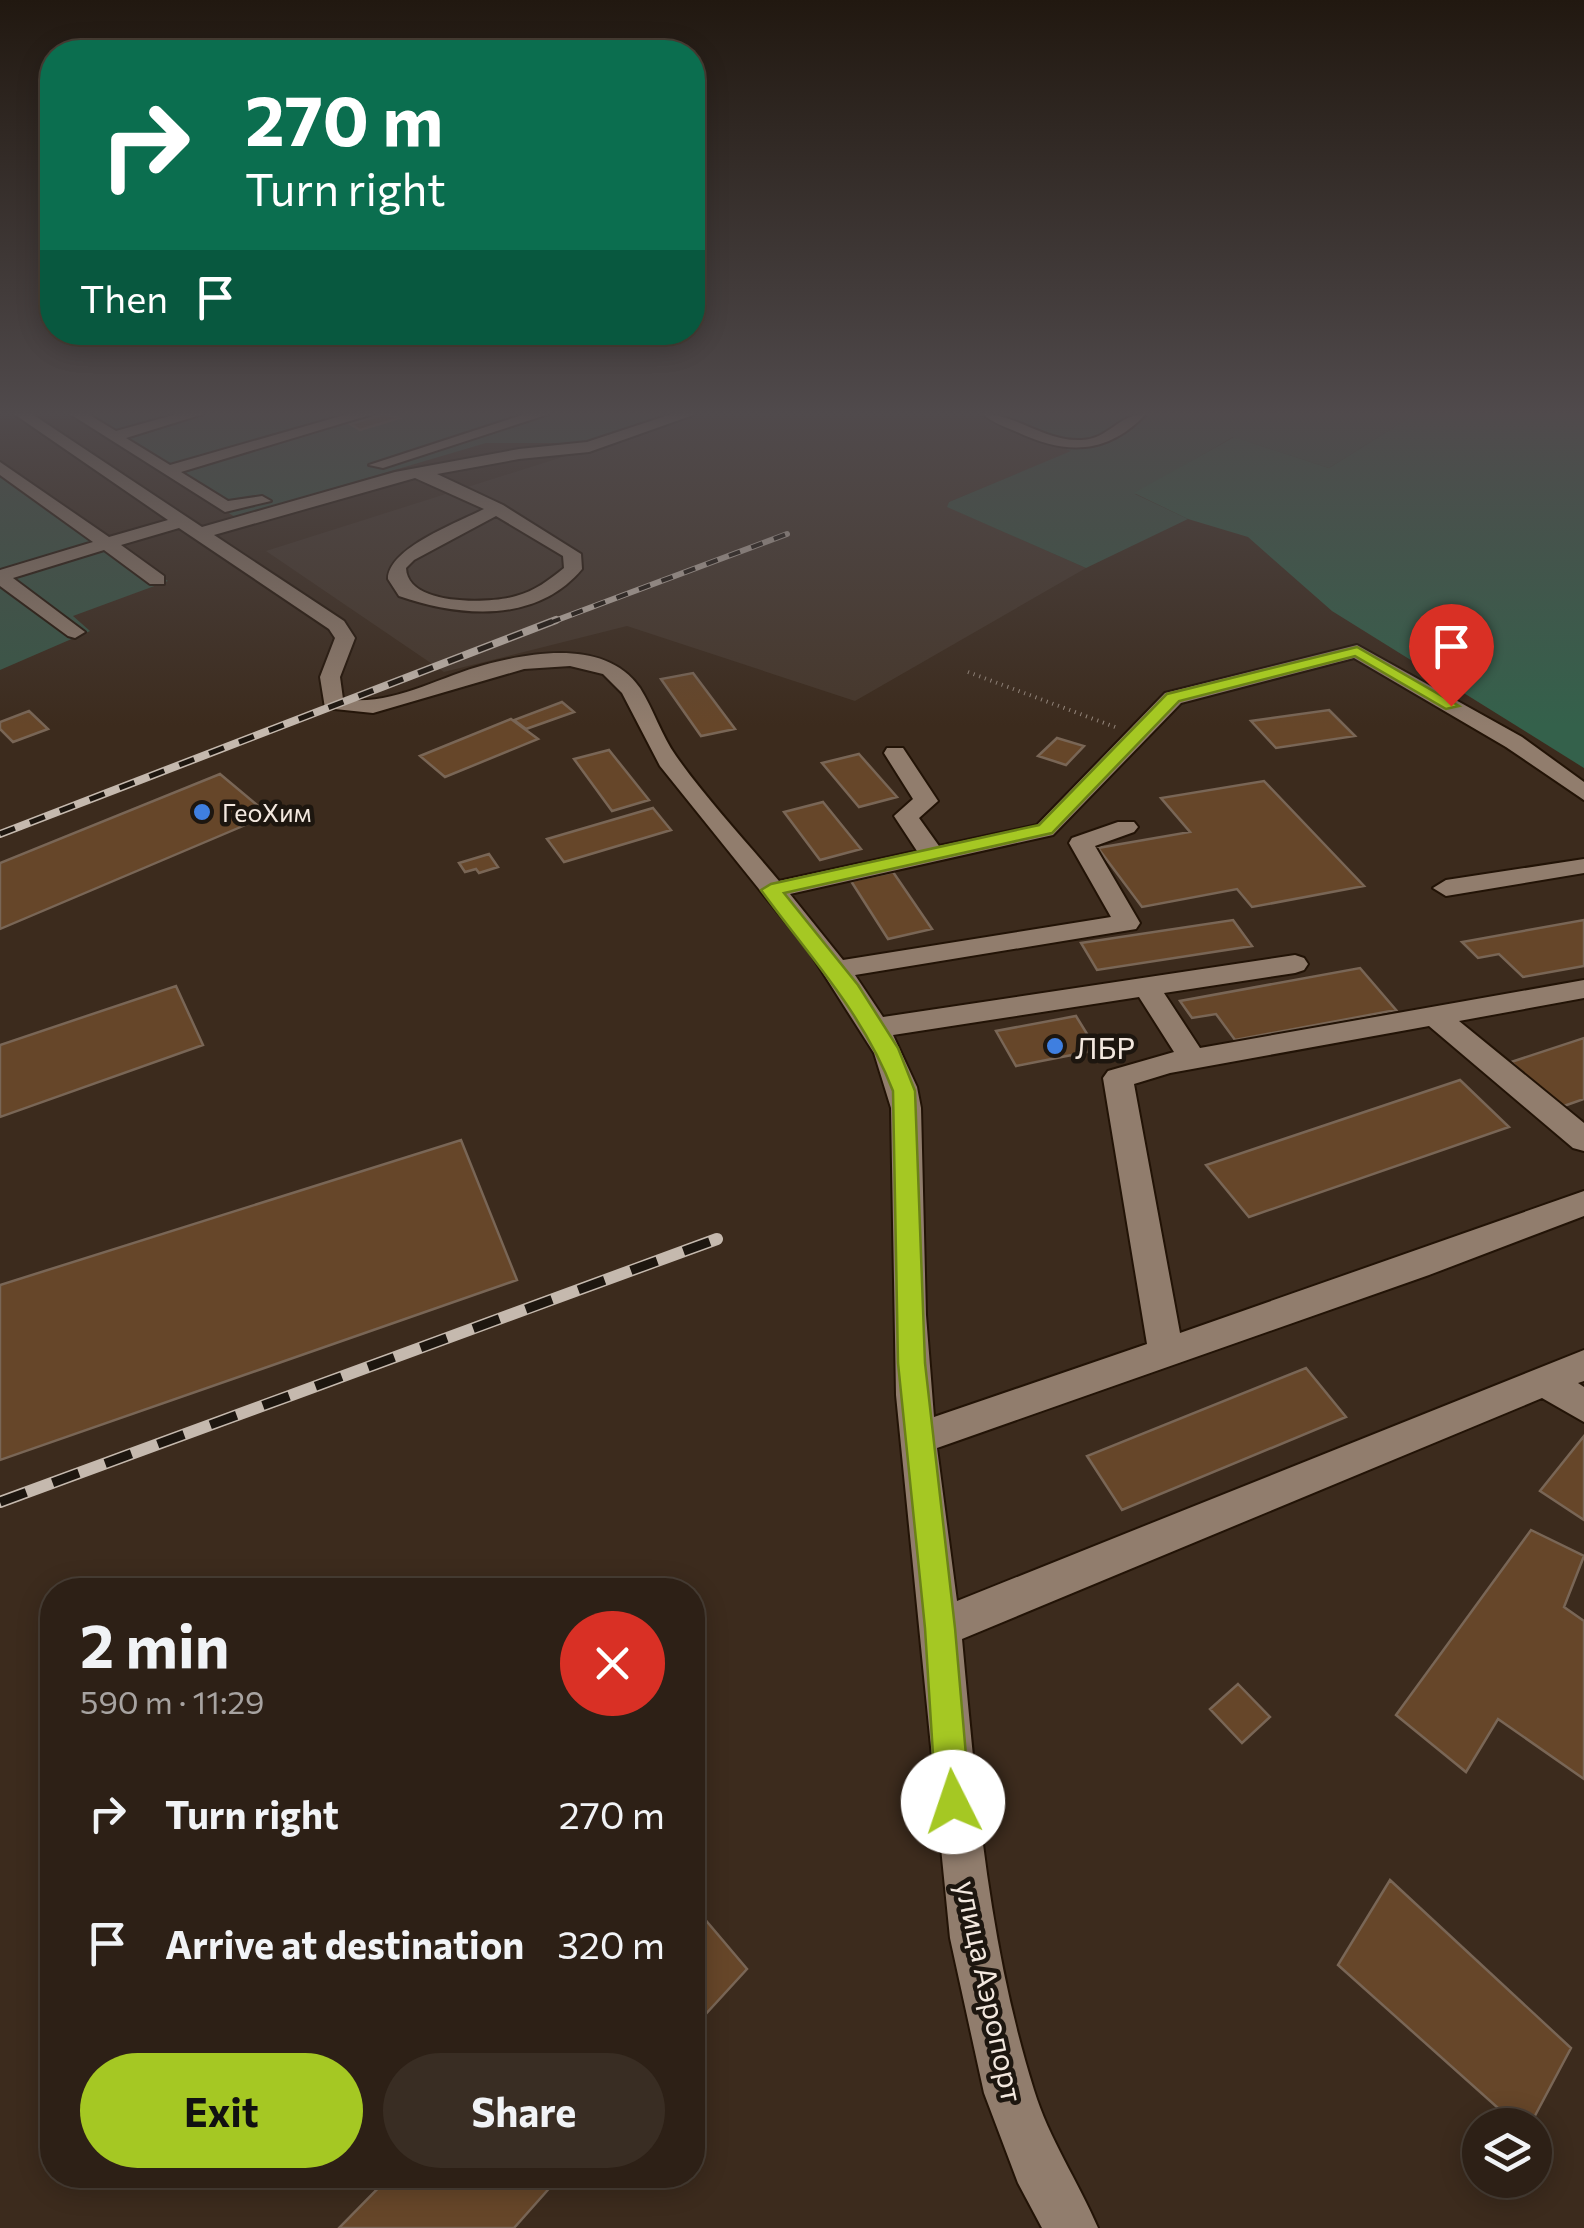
<!DOCTYPE html>
<meta charset="utf-8">
<style>
body{margin:0;font-family:Commissioner,sans-serif;background:#392d23;color:#f1f3f6;height:100vh;display:flex;flex-direction:column;font-size:38px;white-space:nowrap}
*{box-sizing:border-box;margin:0}
p{font-size:32px;color:#a7a3a1}
.icon{flex:none;width:55px;height:55px;fill:none;stroke:currentColor;stroke-width:2;stroke-linecap:round;stroke-linejoin:round}
.map{position:relative;flex:1;overflow:hidden}
.drawer{position:absolute;left:40px;top:1578px;width:665px;height:610px;display:flex;flex-direction:column;background:#2d2016;border-radius:40px;box-shadow:0 5px 25px #0003,0 0 0 2px #483e35}
.drawer>*{flex:none}
.top-card{position:absolute;left:40px;top:40px;width:665px;height:305px;border-radius:40px;box-shadow:0 5px 25px #0003,0 0 0 2px #483e35;background:#0b6e4f;color:#fff;overflow:hidden}
.tools{position:absolute;left:1462px;top:2108px;display:grid;gap:20px}
.tools a{display:grid;place-items:center;width:90px;height:90px;border-radius:50%;background:#2d2016;box-shadow:0 5px 25px #0003,0 0 0 2px #483e35;font-size:50px}
.pin{position:absolute;display:grid;place-items:center;width:85px;height:85px;color:#fff;margin:-102px -42px;border-radius:50% 50% 50% 0;rotate:-45deg;box-shadow:0 0 10px #0007}
.pin .icon{rotate:45deg}
.me{position:absolute;width:110px;margin:-55px;rotate:356deg;stroke-linejoin:round;filter:drop-shadow(0 0 8px #0008)}
.turn{display:flex;align-items:center;gap:35px;height:210px;padding:0 40px;font-size:45px}
.turn .icon{width:130px;height:130px;stroke-width:2.5}
.turn b{display:block;font-size:70px;line-height:85px}
.then{display:flex;align-items:center;height:95px;padding:0 40px;background:#0003;gap:20px;font-size:38px}
.round{display:grid;place-items:center;flex:none;width:105px;height:105px;border-radius:52px;background:#392d23}
.summary{display:flex;align-items:center;justify-content:space-between;height:170px;padding:0 40px}
h1{font-size:60px;font-weight:700;line-height:75px}
.action{display:flex;gap:20px;margin-top:auto;padding:20px 40px}
.action a{flex:1;height:115px;border-radius:60px;background:#a5c823;color:#111;font-size:40px;font-weight:700;line-height:115px;text-align:center}
.action a+a{background:#392d23;color:#f1f3f6}
ul{padding:0;list-style:none}
li{display:flex;align-items:center;gap:30px;height:130px;padding:0 40px}
li div{flex:1}
li b{display:block;font-size:38px}
li em{font-style:normal}
.map>svg:first-child{display:block}
</style>
<div class="map">
<svg width="1584" height="2228" viewBox="0 0 1584 2228">
<rect width="100%" height="100%" fill="#3c2b1d"/>
<!-- commercial -->
<path fill="#46372b" d="M698,414H978L1073,451L949,502L948,507L1086,568L855,701L627,626L444,672L266,551Z"/>
<!-- green -->
<path fill="#385847" d="M74,414H679L587,443H486L235,517Z
M978,414H1415L1329,468L1233,437L1135,494L1188,519L1086,568L947,507L949,502L1071,451Z
M0,461L168,581L73,616L90,631L0,670Z"/>
<!-- forest -->
<path fill="#34614b" d="M1415,414H1584V768L1332,611L1248,537L1188,519L1134,493L1234,437L1329,468Z"/>
<!-- building -->
<path fill="#664629" stroke="#796656" stroke-width="2.5" d="M384,414L399,418L360,430L350,424Z
M693,673L735,729L701,736L661,679Z
M562,702L574,712L526,729L514,720Z
M1329,710L1355,736L1276,748L1251,721Z
M29,711L48,729L13,742L0,729V722Z
M511,719L538,739L445,777L420,756Z
M1057,738L1084,746L1066,765L1038,756Z
M609,750L649,800L612,811L574,759Z
M859,754L897,797L859,807L822,763Z
M220,774L269,815L0,929V863Z
M1264,781L1364,886L1252,907L1237,889L1142,907L1098,848L1190,832L1161,798Z
M823,802L861,849L820,860L784,812Z
M653,808L671,830L564,862L547,839Z
M489,854L498,867L479,873L476,869L465,872L459,863Z
M893,872L932,929L888,939L851,881Z
M1233,920L1252,946L1097,970L1081,943Z
M1584,920V966L1523,977L1499,954L1478,958L1462,942Z
M1360,968L1396,1010L1235,1040L1216,1014L1192,1018L1180,1001Z
M176,986L203,1045L0,1117V1045Z
M1076,1016L1097,1050L1016,1066L996,1031Z
M1584,1038V1099L1561,1107L1511,1062Z
M1460,1080L1509,1127L1249,1217L1206,1165Z
M461,1140L517,1280L0,1460V1285Z
M1306,1368L1346,1417L1122,1510L1087,1456Z
M1584,1436V1520L1540,1491Z
M1531,1530L1584,1556L1564,1607L1584,1621V1779L1498,1719L1466,1772L1396,1715Z
M1238,1684L1270,1717L1242,1743L1210,1709Z
M1390,1880L1571,2048L1530,2125H1517L1338,1965Z
M692,1904L747,1969L692,2029Z
M391,2175H561L514,2228H339Z"/>
<g fill="none" stroke-linecap="round" stroke-linejoin="round">
<!-- minor casing -->
<g stroke="#221306" stroke-width="4">
<path id="minor" d="M14,414H32L202,527L395,472L519,449L587,442L672,414H696L589,452L519,459L437,474L503,505L581,554L582,569C536,624 460,617 399,596L388,579C388,548 457,523 484,509L415,478L214,535L344,621L355,638L340,677L343,699C390,707 439,677 484,665C533,652 606,639 640,688C654,710 661,735 676,756C707,800 745,840 779,881L917,851L894,816L913,799L884,753L887,748H903L938,801L919,818L939,846L1037,825L1165,693L1357,645L1522,737L1584,782V800L1506,747L1354,658L1181,703L1053,835L790,894L843,960L1111,917L1069,843L1072,838L1118,822H1134L1138,827L1134,832L1095,846L1140,923L1136,929L855,975L883,1017L1295,955L1304,958L1308,964L1304,970L1295,973L1164,993L1200,1048L1584,980V998L1459,1021L1584,1123V1151L1573,1148L1429,1026L1170,1073L1134,1084L1180,1333L1584,1191V1216L1429,1275L937,1448L957,1601L1584,1350V1381L1578,1383L1584,1387V1422L1542,1398L962,1639C976,1791 988,1944 1034,2090C1049,2139 1078,2181 1098,2228H1042L1018,2183L984,2093L950,1938L896,1395L891,1108L874,1053L809,951L660,766L622,693L603,674L570,666L524,669L373,713L325,708L320,677L335,638L329,629L179,528L121,545L164,576V584H150L104,550L13,578L85,632L75,638L68,636L0,586V570L93,542L0,475V462L109,537L168,520ZM496,516L563,556L564,568C549,580 535,591 516,596C489,604 407,606 406,568L414,560ZM1139,997L1174,1052L1108,1071L1103,1078L1147,1344L934,1417L926,1315L921,1108L917,1087L893,1035Z
M70,414H88L116,431L177,414H203L126,438L170,465L348,414H373L181,472L228,501L262,496L271,501L225,512Z
M525,414H549L383,468L369,465Z
M982,414C1017,414 1045,442 1082,440C1109,439 1118,414 1146,414C1107,455 1066,455 1017,432C1005,427 992,422 982,414Z
M1584,859V873L1446,896L1433,888L1446,880Z"/>
</g>
<!-- path -->
<path stroke="#97897e" stroke-width="4" stroke-dasharray="1 5" stroke-linecap="butt" d="M968,672L1115,727"/>
<!-- minor -->
<use href="#minor" fill="#917d6d" fill-rule="evenodd"/>
<!-- rail-far2 casing -->
<g stroke="#c5b9ae" stroke-width="6">
<path id="rail-far2" d="M549,623L787,534"/>
</g>
<!-- rail-far1 casing -->
<g stroke="#c5b9ae" stroke-width="8">
<path id="rail-far1" d="M0,834L556,620"/>
</g>
<!-- rail casing -->
<g stroke="#c5b9ae" stroke-width="12">
<path id="rail" d="M0,1502L717,1239"/>
</g>
<!-- rail-far2 -->
<use href="#rail-far2" stroke="#1d160f" stroke-width="4" stroke-dasharray="12" stroke-linecap="butt"/>
<!-- rail-far1 -->
<use href="#rail-far1" stroke="#1d160f" stroke-width="5" stroke-dasharray="16" stroke-linecap="butt"/>
<!-- rail -->
<use href="#rail" stroke="#1d160f" stroke-width="9" stroke-dasharray="28" stroke-linecap="butt"/>
</g>
<!-- sky -->
<linearGradient id="sky" x2="0" y2="1"><stop stop-color="#211810"/><stop offset="0.57" stop-color="#504a4c"/><stop offset="1" stop-color="#504a4c" stop-opacity="0"/></linearGradient>
<rect width="1584" height="726" fill="url(#sky)"/>
<!-- route -->
<path fill="#a5c823" stroke="#6b8217" stroke-width="2.5" d="M1357,647L1459,706L1446,709L1355,656L1179,701L1052,833L784,893L858,985L898,1048L915,1091L925,1363L955,1628L970,1802L965,1814L953,1819L941,1814L936,1802L925,1628L898,1363L893,1091C863,1013 809,956 761,890L771,884L1039,825L1167,694Z"/>
<!-- markers -->
<g fill="#3f7fe0" stroke="#1d160f" stroke-width="4">
<circle cx="202" cy="812" r="10"/>
<circle cx="1055" cy="1046" r="10"/>
</g>
<g text-anchor="middle" dominant-baseline="central" stroke-width="9" stroke-linejoin="round" paint-order="stroke">
<!-- far-poi labels -->
<g font-size="25" fill="#f3e8df" stroke="#1d160f" text-anchor="start">
<text x="222" y="812">ГеоХим</text>
</g>
<!-- poi labels -->
<g font-size="30" fill="#f3e8df" stroke="#1d160f" text-anchor="start">
<text x="1075" y="1046">ЛБР</text>
</g>
<!-- street labels -->
<g font-size="30" fill="#f3e8df" stroke="#1d160f">
<text transform="translate(991 1991) rotate(78)">улица Аэропорт</text>
</g>
</g>
</svg>
<div class="tools">
<a><svg class="icon" aria-label="layers" viewBox="0 0 24 24"><path d="M12 4l9 5-9 5-9-5zM3 14l9 5 9-5"/></svg></a>
</div>
<div class="pin" style="left:1451px;top:706px;background:#d93025"><svg class="icon" aria-label="arrive" viewBox="0 0 24 24"><path d="M6 21V4h12l-3 4 3 4H6"/></svg></div>
<svg class="me" style="left:953px;top:1802px" viewBox="-20 -20 40 40"><circle r="19" fill="#fff"/><path d="M0-13L10 11 0 6-10 11z" fill="#a5c823"/></svg>
<div class="top-card">
<div class="turn"><svg class="icon" aria-label="right" viewBox="0 0 24 24"><path d="M7 20v-9h11M14 6l5 5-5 5"/></svg><div><b>270 m</b>Turn right</div></div>
<div class="then">Then<svg class="icon" aria-label="arrive" viewBox="0 0 24 24"><path d="M6 21V4h12l-3 4 3 4H6"/></svg></div>
</div>
<section class="drawer">
<div class="summary"><div><h1>2 min</h1><p>590 m · 11:29</p></div><a class="round" style="background:#d93025;color:#fff"><svg class="icon" aria-label="close" viewBox="0 0 24 24"><path d="M6 6l12 12M18 6L6 18"/></svg></a></div>
<ul>
<li><svg class="icon" aria-label="right" viewBox="0 0 24 24"><path d="M7 20v-9h11M14 6l5 5-5 5"/></svg><div><b>Turn right</b></div><em>270 m</em></li>
<li><svg class="icon" aria-label="arrive" viewBox="0 0 24 24"><path d="M6 21V4h12l-3 4 3 4H6"/></svg><div><b>Arrive at destination</b></div><em>320 m</em></li>
</ul>
<div class="action"><a>Exit</a><a>Share</a></div>
</section>
</div>
